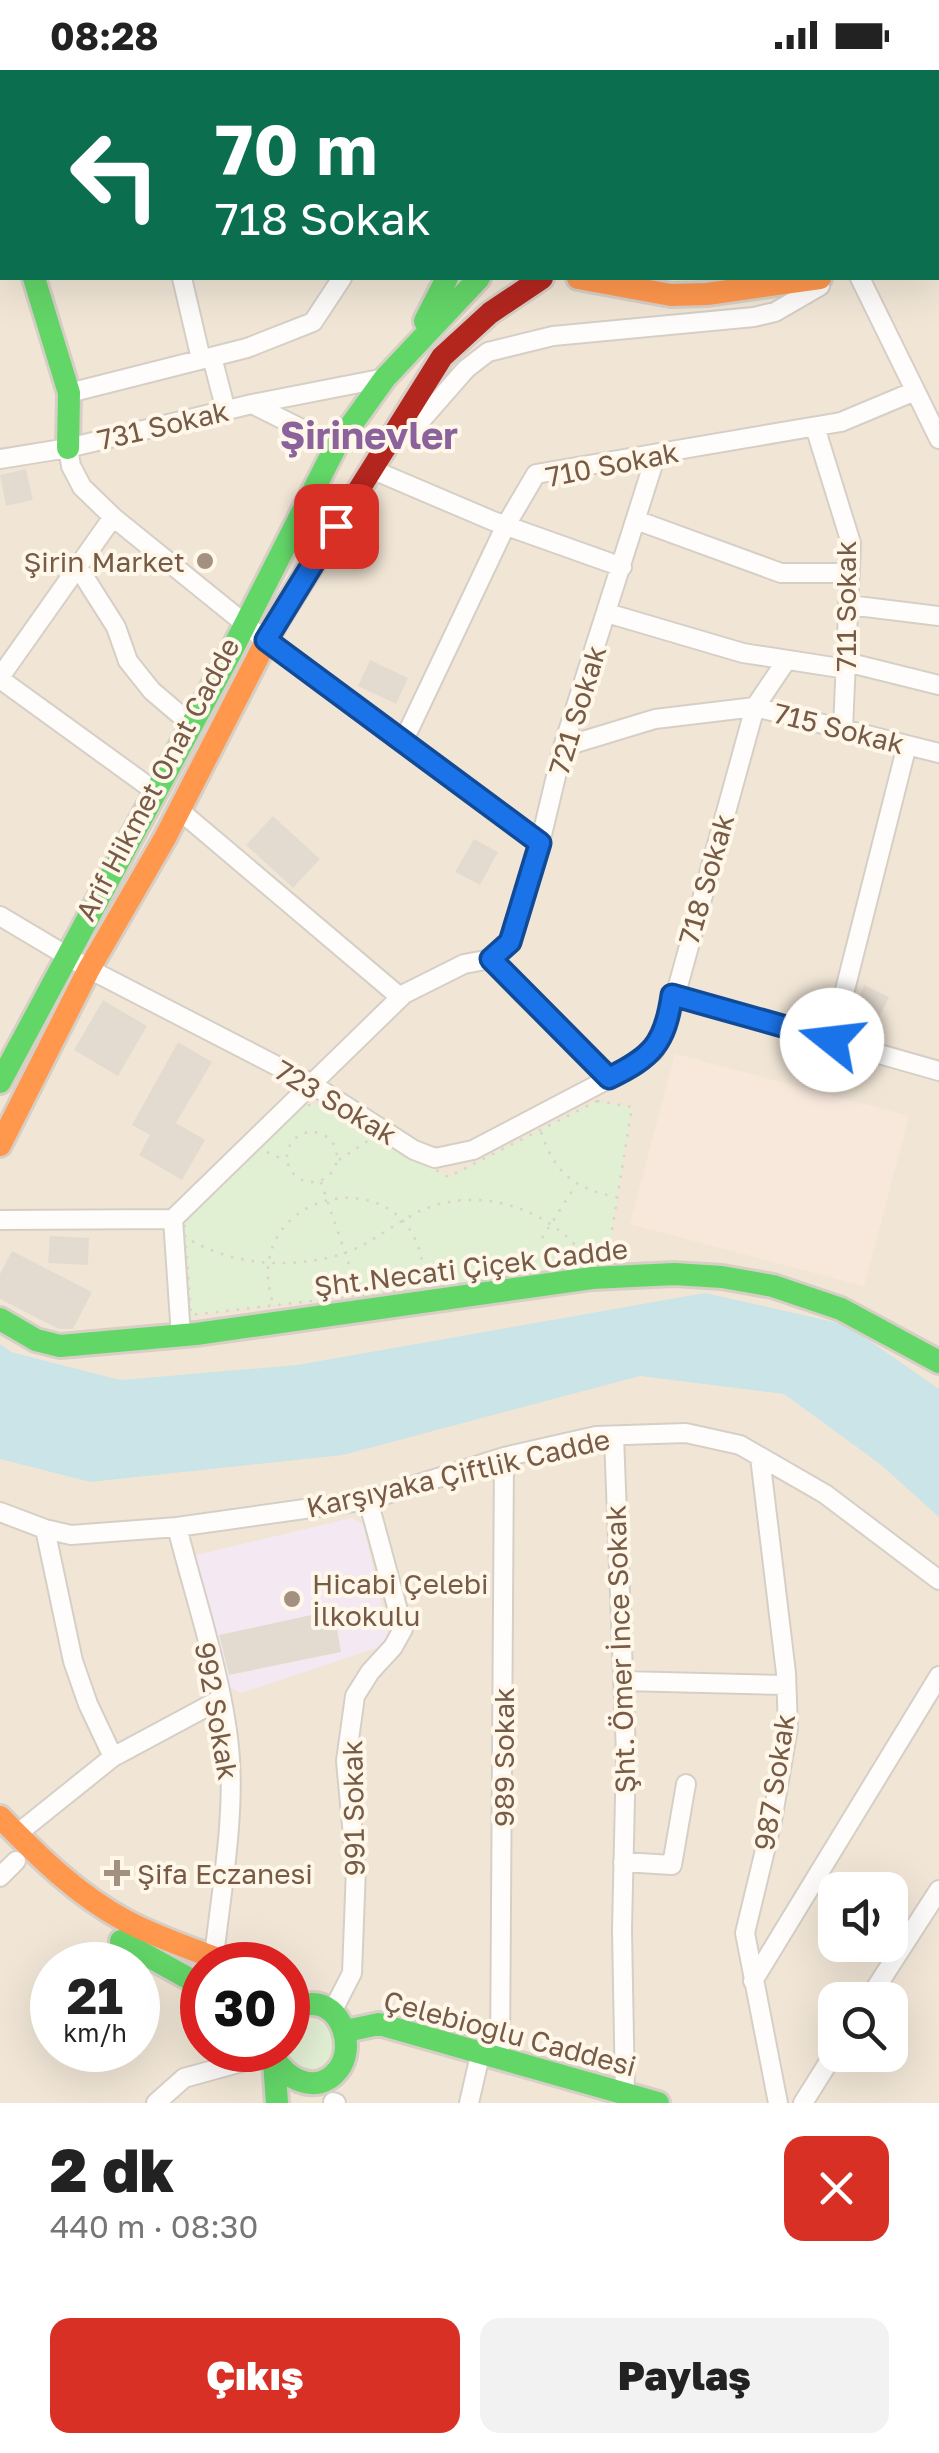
<!DOCTYPE html>
<html lang="tr">
<meta charset="utf-8">
<style>
body{margin:0;font-family:"Golos Text",sans-serif;background:#f2f2f2;color:#222;height:100vh;display:flex;flex-direction:column;font-size:38px;white-space:nowrap}
*{box-sizing:border-box;margin:0}
p{font-size:32px;color:#767676}
.icon{flex:none;width:55px;height:55px;fill:none;stroke:currentColor;stroke-width:2;stroke-linecap:round;stroke-linejoin:round}
.map{position:relative;height:2033px;overflow:hidden}
.panel{display:flex;flex-direction:column;background:#fff;flex:1}
.panel>*{flex:none}
.top-card{position:absolute;left:0px;top:0px;width:940px;height:210px;box-shadow:0 10px 40px #0002;background:#0b6e4f;color:#fff;overflow:hidden}
.fabs{position:absolute;left:818px;top:1802px;display:grid;gap:20px}
.fabs a{display:grid;place-items:center;width:90px;height:90px;border-radius:20px;background:#fff;box-shadow:0 10px 40px #0002;font-size:50px}
.speed{position:absolute;left:30px;top:1872px;display:flex;gap:20px;font-size:50px;font-weight:700;text-align:center}
.speed>*{display:grid;place-content:center;width:130px;height:130px;border-radius:50%;background:#fff;box-shadow:0 10px 40px #0002;line-height:1}
.speed small{font-size:25px;font-weight:400}
.speed .limit{border:15px solid #d22;background:#fff;color:#111}
.pin{position:absolute;display:grid;place-items:center;width:85px;height:85px;color:#fff;margin:-42px;border-radius:20px;box-shadow:0 5px 15px #0006}
.me{position:absolute;width:110px;margin:-55px;rotate:286deg;stroke-linejoin:round;filter:drop-shadow(0 0 8px #0008)}
.turn{display:flex;align-items:center;gap:35px;height:210px;padding:0 50px;font-size:45px}
.turn .icon{width:130px;height:130px;stroke-width:2.5}
.turn b{display:block;font-size:70px;line-height:85px}
.round{display:grid;place-items:center;flex:none;width:105px;height:105px;border-radius:20px;background:#f2f2f2}
.overview{display:flex;align-items:center;justify-content:space-between;height:170px;padding:0 50px}
h1{font-size:60px;font-weight:800;line-height:75px}
.action{display:flex;gap:20px;margin-top:auto;padding:20px 50px}
.action a{flex:1;height:115px;border-radius:20px;background:#d93025;color:#fff;font-size:40px;font-weight:800;line-height:115px;text-align:center}
.action a+a{background:#f2f2f2;color:#222}
.status{display:flex;justify-content:space-between;align-items:center;height:70px;padding:0 50px;background:#fff;direction:ltr}
.status svg{height:28px;fill:currentColor}
.map>svg:first-child{display:block}
</style>
<div class="status"><b>08:28</b><svg viewBox="0 0 49 12"><path d="M0 12V9h3v3zM5 12V6h3v6zM10 12V3h3v9zM15 12V0h3v12zM26 1h20v11H26zM47 4h2v5h-2z"/></svg></div>
<div class="map">
<svg width="939" height="2033" viewBox="0 0 939 2033">
<rect width="100%" height="100%" fill="#f7f3e9"/>
<!-- residential -->
<path fill="#f1e6d6" fill-rule="evenodd" d="M0,0H939V2033H0ZM2,2H938V208H2ZM835,1820H890V1875H835ZM52,1895H138V1980H52ZM202,1895H288V1980H202ZM835,1930H890V1985H835Z"/>
<!-- commercial -->
<path fill="#f8e8dc" d="M675,984L909,1046L864,1216L630,1154Z"/>
<!-- education -->
<path fill="#f4e9f2" d="M352,1448L363,1455L391,1573L241,1623L226,1615L192,1486Z"/>
<!-- green -->
<path fill="#e1efd3" d="M597,1031L632,1037L606,1197L191,1245L184,1148L297,1037L322,1033L448,1107Z
M285 1974a24 24 0 1 1 48 0a24 24 0 1 1-48 0Z"/>
<!-- water -->
<path fill="#cae4e8" d="M705,1223L847,1255L939,1319V1447L880,1394L784,1324L640,1306L343,1385L90,1412L0,1389V1274L11,1282L120,1310L297,1295Z"/>
<!-- building -->
<path fill="#e4dbd0" d="M26,399L33,430L6,436L0,405Z
M370,590L408,608L396,634L358,616Z
M273,746L320,789L293,818L246,775Z
M474,769L498,782L480,815L455,802Z
M864,915L889,927L871,964L849,954Z
M103,930L147,956L118,1006L74,980Z
M178,972L212,992L176,1053L205,1070L182,1110L139,1085L150,1065L132,1055Z
M50,1166L89,1168L88,1195L48,1193Z
M12,1181L92,1222L73,1259H59L0,1229V1204Z
M334,1540L341,1582L229,1605L219,1565Z"/>
<g fill="none" stroke-linecap="round" stroke-linejoin="round">
<!-- street casing -->
<g stroke="#d6cfc6" stroke-width="22">
<path id="street" d="M537,0L541,2
M120,2L124,0
M916,2L917,0
M938,24H939
M182,208L201,289
M860,208L939,369
M212,287L226,341
M69,323L247,278L313,252L342,208
M252,334L336,376
M815,357L851,473L843,659
M396,365L417,355L466,299L488,282L553,266L754,247L775,242L820,216
M68,378L71,396L82,417L113,447L265,570L540,773
M0,389L68,378L252,334L385,308
M371,399L493,451L622,497
M636,450L781,503H850
M78,497L116,557L128,591L152,621L192,655
M849,535L939,546
M607,543L743,583L846,599
M846,592L939,615
M0,607L113,447
M0,609L156,722
M403,672L506,455L536,404L841,352L915,321
M563,677L655,649L755,637L939,683
M179,740L400,927
M0,846L89,899L310,1013L414,1080L435,1088L473,1080L637,994L654,981L670,945L755,637L786,591
M491,889L510,872L540,773L563,677L656,385
M491,889L609,1008
M672,925L939,1001
M832,971L907,675
M173,1149L181,1266
M0,1150L173,1149L404,924L464,894L491,889
M614,1366L626,1684L622,1859L625,2025
M760,1387L786,1603L788,1658L772,1751L745,1863L778,2033
M0,1442L45,1459L71,1465L177,1457L368,1430L504,1387L596,1366L686,1363L740,1375L825,1424L939,1510
M177,1457C195,1529 225,1615 230,1689C234,1755 221,1822 214,1887
M45,1459L73,1591L88,1634L113,1687
M623,1611L786,1615
M17,1764L113,1687L221,1629
M623,1792L672,1795L686,1714
M0,1807L16,1791
M753,1911L939,1606
M868,1930L939,1820
M332,1942L352,1903L356,1798L346,1691L355,1626L370,1602L393,1577L403,1559L368,1430
M500,1987L504,1387
M333,2032L336,2033
M156,2033L184,2008L271,1984
M469,2033L481,1981
M803,2033L835,1982"/>
</g>
<!-- fast casing -->
<g stroke="#d7cfc6" stroke-width="28">
<path id="fast" d="M238,0L240,2
M285,0L288,2
M938,152H939
M938,188H939
M34,208L69,323L68,378
M425,251L447,208
M0,1012L231,582L336,376L385,308L479,208
M0,1249L36,1270L60,1276L196,1264L592,1208L674,1204L722,1207L773,1216L841,1239L939,1292
M121,1871L202,1916
M346,1961L379,1954L658,2033
M271,1980C280,2007 316,2028 338,2000C356,1978 342,1933 311,1934C304,1934 294,1939 288,1941
M274,1992L277,2033"/>
</g>
<!-- slow casing -->
<g stroke="#d7cfc6" stroke-width="28">
<path id="slow" d="M0,72L2,81
M578,208L671,225L707,224L820,208
M0,1075L89,899L165,768L276,552
M0,1747C38,1786 77,1825 126,1851C160,1869 198,1881 234,1895"/>
</g>
<!-- jam casing -->
<g stroke="#d7cfc6" stroke-width="28">
<path id="jam" d="M276,552L442,287L490,243L542,208"/>
</g>
<!-- path -->
<path stroke="#dad2cb" stroke-width="2.5" stroke-dasharray="2.5 8" stroke-linecap="butt" d="M597,1031L632,1037L606,1197L191,1245L184,1148L297,1037L322,1033L448,1107Z
M541,1062C555,1104 574,1118 616,1127
M287 1087a25 25 0 1 1 50 0a25 25 0 1 1-50 0Z
M267,1082L286,1091
M339,1090L369,1070
M321,1112L357,1218
M542,1168L576,1115
M192,1171C238,1196 292,1199 342,1184C369,1175 391,1156 416,1143C475,1113 549,1137 587,1189
M272,1230C239,1115 421,1082 424,1210"/>
<!-- street -->
<use href="#street" stroke="#fefdfc" stroke-width="18"/>
<!-- fast -->
<use href="#fast" stroke="#63d668" stroke-width="22"/>
<!-- slow -->
<use href="#slow" stroke="#ff974d" stroke-width="22"/>
<!-- jam -->
<use href="#jam" stroke="#b3261e" stroke-width="22"/>
</g>
<g fill="none" stroke-linecap="round" stroke-linejoin="round">
<!-- route casing -->
<g stroke="#114b97" stroke-width="25">
<path id="route" d="M336,456L266,570L540,773L510,872L491,889L609,1008C652,987 665,974 672,925L832,970"/>
</g>
<!-- route -->
<use href="#route" stroke="#1a73e8" stroke-width="18"/>
</g>
<!-- markers -->
<g fill="#a49080" stroke="#fff8ea" stroke-width="4">
<circle cx="205" cy="491" r="10"/>
<circle cx="292" cy="1529" r="10"/>
<path d="M112 1788h10v10h10v10h-10v10h-10v-10h-10v-10h10z"/>
</g>
<g text-anchor="middle" dominant-baseline="central" stroke-width="8" stroke-linejoin="round" paint-order="stroke">
<!-- street labels -->
<g font-size="28" fill="#775b47" stroke="#fff8ea">
<text transform="translate(163 355) rotate(-13)">731 Sokak</text>
<text transform="translate(612 394) rotate(-11)">710 Sokak</text>
<text transform="translate(845 536) rotate(-90)">711 Sokak</text>
<text transform="translate(577 640) rotate(-73)">721 Sokak</text>
<text transform="translate(839 658) rotate(14)">715 Sokak</text>
<text transform="translate(157 709) rotate(-62)">Arif Hikmet Onat Cadde</text>
<text transform="translate(706 809) rotate(-74)">718 Sokak</text>
<text transform="translate(336 1032) rotate(31)">723 Sokak</text>
<text transform="translate(471 1197) rotate(-7)">Şht.Necati Çiçek Cadde</text>
<text transform="translate(458 1403) rotate(-13)">Karşıyaka Çiftlik Cadde</text>
<text transform="translate(620 1579) rotate(-92)">Şht. Ömer İnce Sokak</text>
<text transform="translate(217 1641) rotate(80)">992 Sokak</text>
<text transform="translate(503 1687) rotate(-90)">989 Sokak</text>
<text transform="translate(774 1712) rotate(-81)">987 Sokak</text>
<text transform="translate(353 1738) rotate(-91)">991 Sokak</text>
<text transform="translate(510 1963) rotate(15)">Çelebioğlu Caddesi</text>
</g>
<!-- poi labels -->
<g font-size="28" fill="#775b47" stroke="#fff8ea" text-anchor="start">
<text x="185" y="491" text-anchor="end">Şirin Market</text>
<text x="312" y="1513">Hicabi Çelebi<tspan x="312" dy="32">İlkokulu</tspan></text>
<text x="137" y="1803">Şifa Eczanesi</text>
</g>
<!-- district labels -->
<g font-size="38" font-weight="bold" fill="#8b629b" stroke="#fff8ea">
<text x="369" y="364">Şirinevler</text>
</g>
</g>
</svg>
<div class="fabs">
<a><svg class="icon" aria-label="sound" viewBox="0 0 24 24"><path d="M4 9h4l5-4v14l-5-4H4zM17 9q2 3 0 6"/></svg></a>
<a><svg class="icon" aria-label="search" viewBox="0 0 24 24"><circle cx="10" cy="10" r="6"/><path d="M15 15l6 6"/></svg></a>
</div>
<div class="speed"><div>21<small>km/h</small></div><div class="limit">30</div></div>
<div class="pin" style="left:336px;top:456px;background:#d93025"><svg class="icon" aria-label="arrive" viewBox="0 0 24 24"><path d="M6 21V4h12l-3 4 3 4H6"/></svg></div>
<svg class="me" style="left:832px;top:970px" viewBox="-20 -20 40 40"><circle r="19" fill="#fff"/><path d="M0-13L10 11 0 6-10 11z" fill="#1a73e8"/></svg>
<div class="top-card">
<div class="turn"><svg class="icon" aria-label="left" viewBox="0 0 24 24"><path d="M17 20v-9H6M10 6l-5 5 5 5"/></svg><div><b>70 m</b>718 Sokak</div></div>
</div>
</div>
<section class="panel">
<div class="overview"><div><h1>2 dk</h1><p>440 m · 08:30</p></div><a class="round" style="background:#d93025;color:#fff"><svg class="icon" aria-label="close" viewBox="0 0 24 24"><path d="M6 6l12 12M18 6L6 18"/></svg></a></div>
<div class="action"><a>Çıkış</a><a>Paylaş</a></div>
</section>
